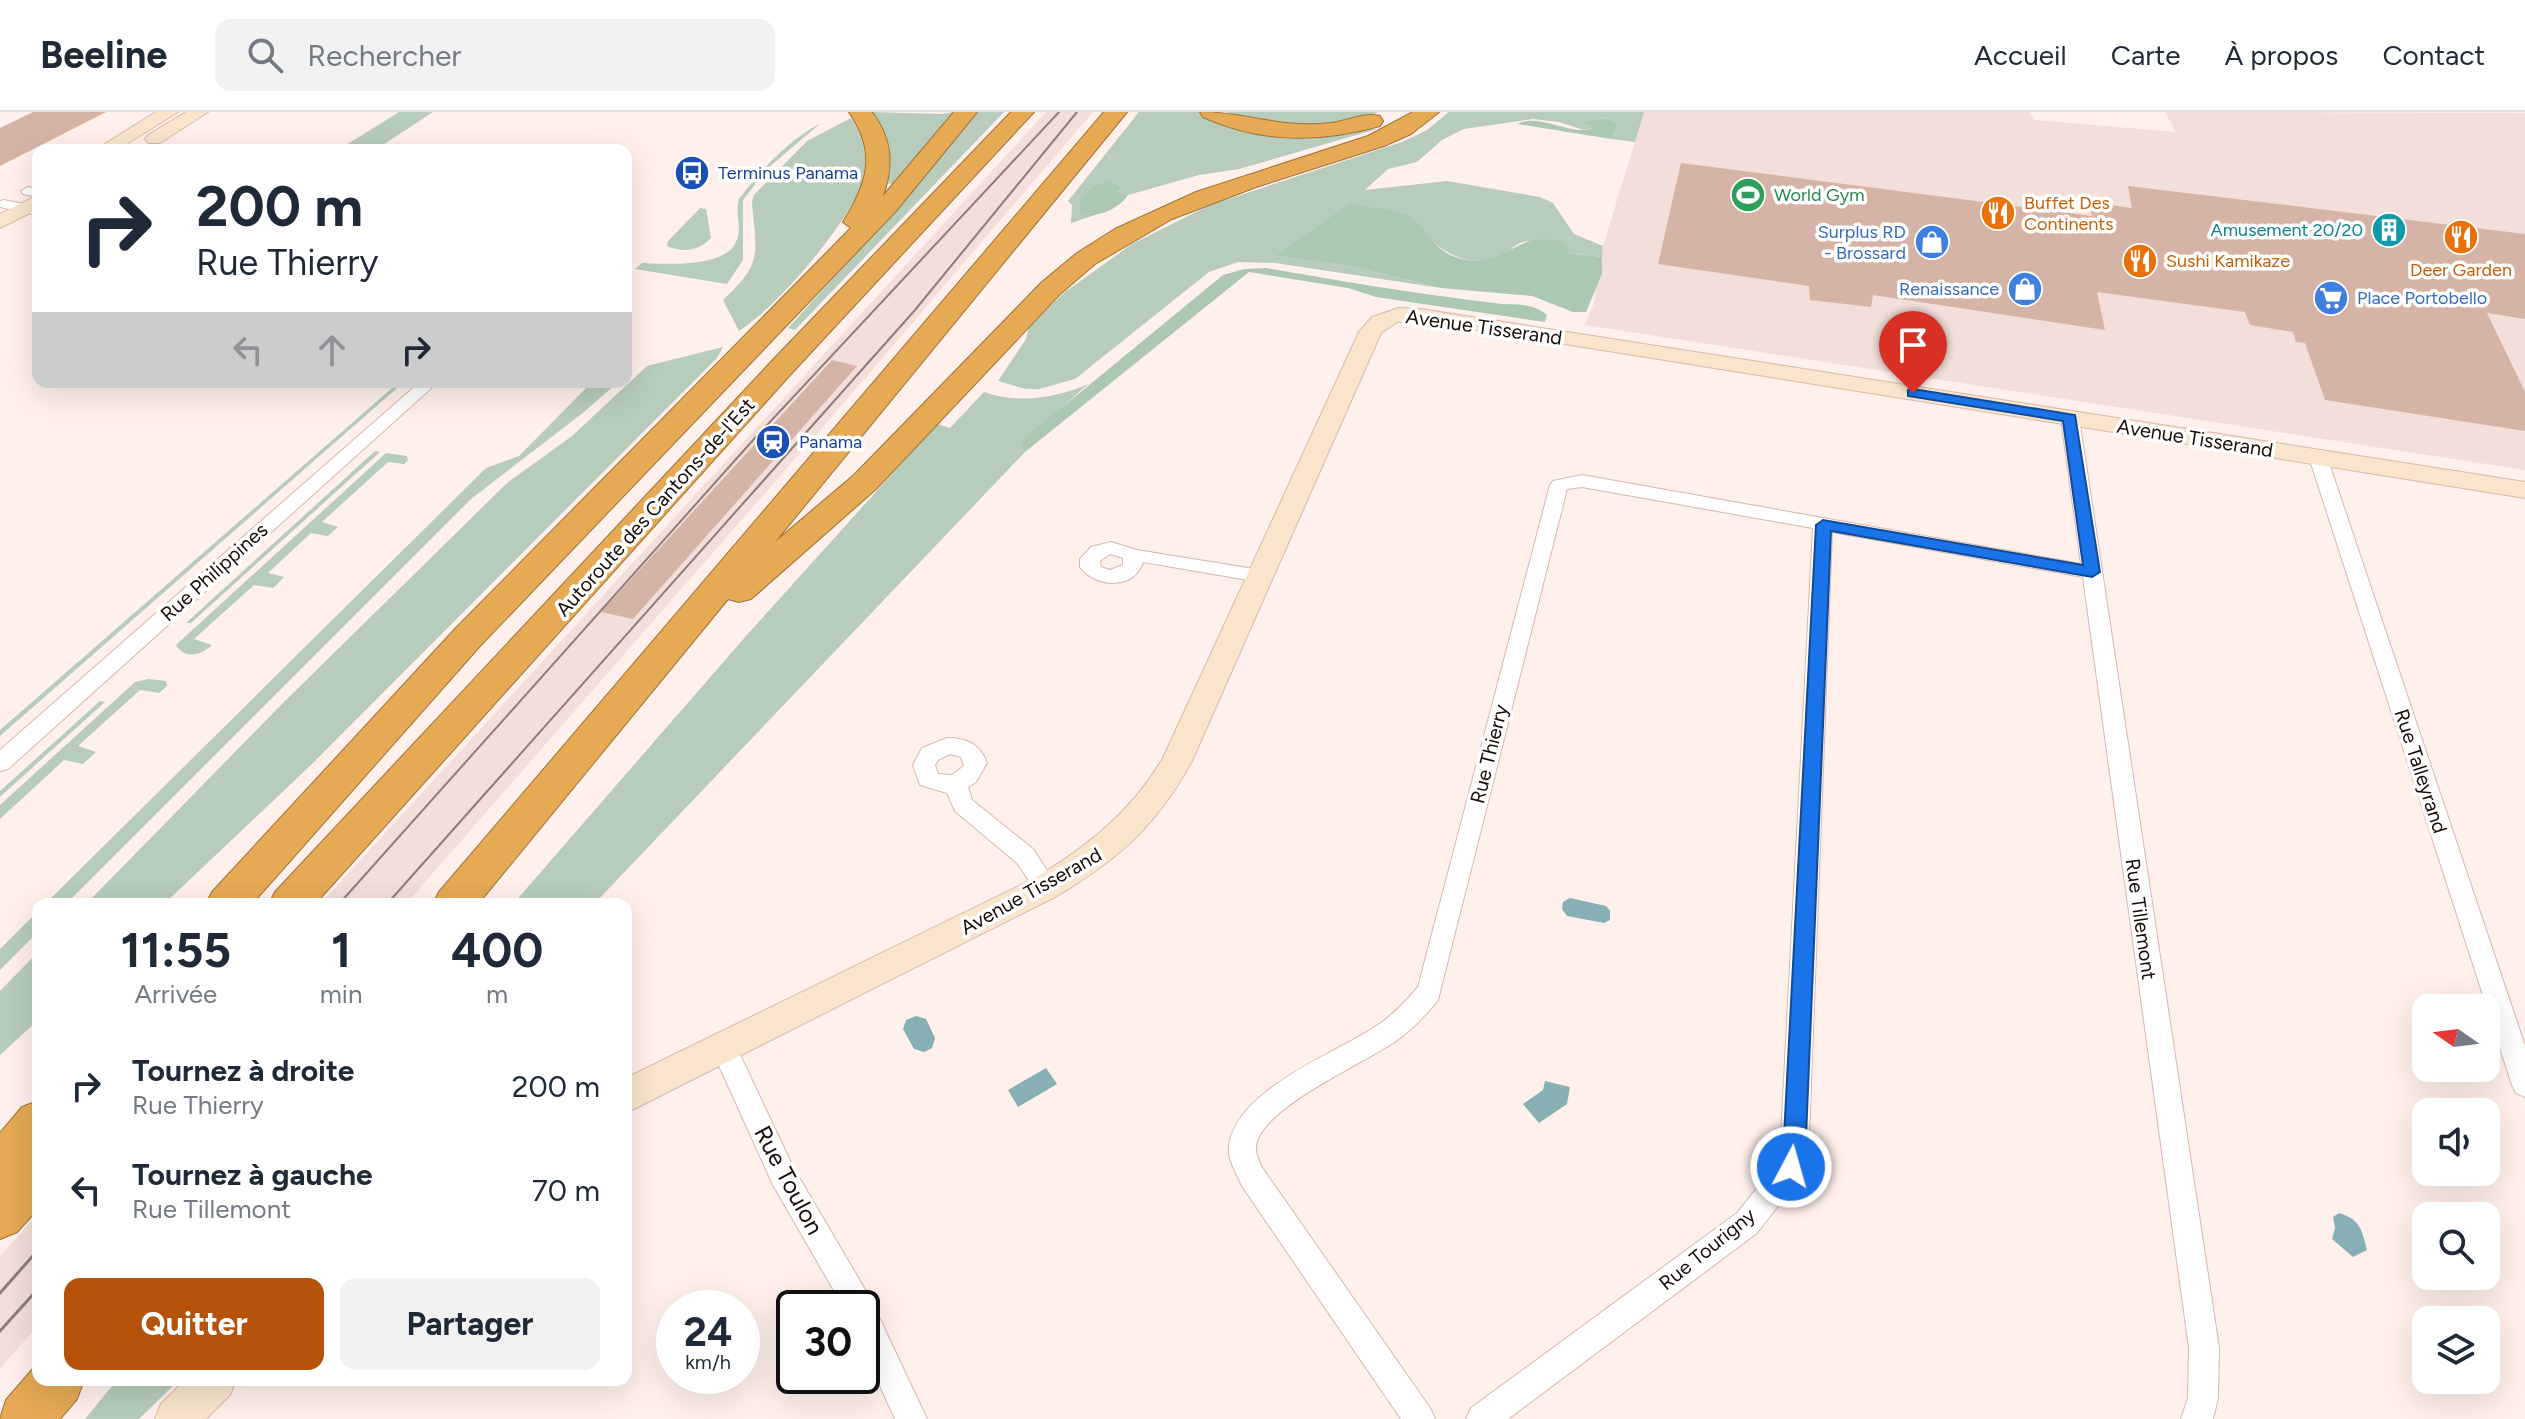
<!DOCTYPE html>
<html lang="fr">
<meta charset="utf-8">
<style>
body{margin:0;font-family:Figtree,sans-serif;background:#f2f2f3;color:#1f2937;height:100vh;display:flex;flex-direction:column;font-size:30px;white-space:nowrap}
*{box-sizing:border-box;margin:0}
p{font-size:26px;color:#747a83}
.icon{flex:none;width:44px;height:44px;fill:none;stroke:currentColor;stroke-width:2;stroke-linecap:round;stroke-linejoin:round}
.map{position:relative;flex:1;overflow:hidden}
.details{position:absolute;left:32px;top:786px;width:600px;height:488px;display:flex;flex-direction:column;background:#fff;border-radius:16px;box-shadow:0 8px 32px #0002}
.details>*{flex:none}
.banner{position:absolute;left:32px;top:32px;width:600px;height:244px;border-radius:16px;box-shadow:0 8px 32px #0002;background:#fff;color:#1f2937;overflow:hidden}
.needle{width:52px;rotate:284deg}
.controls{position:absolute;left:2412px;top:882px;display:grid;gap:16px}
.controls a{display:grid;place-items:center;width:88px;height:88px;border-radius:16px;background:#fff;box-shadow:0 8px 32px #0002;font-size:40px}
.speed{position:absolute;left:656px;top:1178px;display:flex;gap:16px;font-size:40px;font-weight:700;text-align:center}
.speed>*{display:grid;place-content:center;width:104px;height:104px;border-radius:50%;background:#fff;box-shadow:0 8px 32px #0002;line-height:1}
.speed small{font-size:20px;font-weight:400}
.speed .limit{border:4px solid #111;border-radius:12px;background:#fff;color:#111}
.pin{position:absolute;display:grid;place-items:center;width:68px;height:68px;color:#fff;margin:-82px -34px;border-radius:50% 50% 50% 0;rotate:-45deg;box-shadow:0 0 8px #0007}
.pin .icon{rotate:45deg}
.me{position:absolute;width:88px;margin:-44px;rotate:6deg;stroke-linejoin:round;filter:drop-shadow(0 0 6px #0008)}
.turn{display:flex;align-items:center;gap:28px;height:168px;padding:0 32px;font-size:36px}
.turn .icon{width:104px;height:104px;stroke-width:2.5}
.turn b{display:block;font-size:56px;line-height:68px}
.lanes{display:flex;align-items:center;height:76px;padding:0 32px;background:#0003;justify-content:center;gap:40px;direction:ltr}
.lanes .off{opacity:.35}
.eta{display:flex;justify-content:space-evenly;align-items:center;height:136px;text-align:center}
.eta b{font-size:48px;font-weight:700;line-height:56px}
.cta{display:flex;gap:16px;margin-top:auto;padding:16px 32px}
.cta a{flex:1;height:92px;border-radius:16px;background:#b45309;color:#fff;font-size:32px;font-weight:700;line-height:92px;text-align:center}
.cta a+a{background:#f2f2f3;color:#1f2937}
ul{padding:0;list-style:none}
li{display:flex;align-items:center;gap:24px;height:104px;padding:0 32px}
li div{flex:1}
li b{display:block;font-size:30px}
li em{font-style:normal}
header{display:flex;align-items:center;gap:48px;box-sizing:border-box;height:112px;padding:0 40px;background:#fff;border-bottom:2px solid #e0e1e3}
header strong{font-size:38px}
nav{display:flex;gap:44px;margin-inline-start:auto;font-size:28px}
.search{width:560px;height:72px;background:#f2f2f3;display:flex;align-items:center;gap:20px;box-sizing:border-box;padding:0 28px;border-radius:16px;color:#747a83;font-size:30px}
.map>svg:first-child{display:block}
</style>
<header>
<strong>Beeline</strong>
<div class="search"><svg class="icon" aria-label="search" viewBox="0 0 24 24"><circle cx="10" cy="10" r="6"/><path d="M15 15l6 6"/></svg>Rechercher</div>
<nav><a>Accueil</a><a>Carte</a><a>À propos</a><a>Contact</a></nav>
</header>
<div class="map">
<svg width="2525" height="1307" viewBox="0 0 2525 1307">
<rect width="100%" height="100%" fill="#fff0eb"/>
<!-- built -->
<path fill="#f2dfd9" d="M1046,0H1093L843,292L406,792H320Z
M1641,0H2030L2034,8L2176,20L2165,0L2525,1V358L1585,213L1594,191L1603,134L1635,30Z
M38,1102V1213L0,1257V1144Z"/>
<!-- green -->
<path fill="#b7ccba" d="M399,0H433L375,38H338Z
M870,0L943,2L953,0L894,72L885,71Z
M977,0H1004L795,218L788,216L897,96Z
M1139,0H1200L1218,10L1377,17L1239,57L1199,63L1128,83L1117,79L1097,102L1110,98L1071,111L1072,93L1068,89Z
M1226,0H1379C1333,18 1273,20 1226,0Z
M1449,0H1644L1635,30L1611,27L1619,11L1606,6L1584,9L1594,16L1584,18L1559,10L1533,7L1464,17L1442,28L1417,50L1388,57L1365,78L1447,69L1540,85L1553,91L1574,122L1603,134L1602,145L1568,141L1566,132C1554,132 1534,127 1523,130C1515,132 1509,140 1502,143C1467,159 1437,139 1417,111L1277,144L1350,154L1441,176L1275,151L1238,150L1209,160L1075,267L1039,277H1026L998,269L1026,227L1029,215L1065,180L1132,132L1210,93L1402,30L1427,18Z
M851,6C862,22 867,40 865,59C858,103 776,196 739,219L723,188C764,150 756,142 752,90L754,83L807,29Z
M821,11L768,56L743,88V148L727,172L635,157L642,151C665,152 725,156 736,130C743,116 734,101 739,87C762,57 787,29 821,11Z
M700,96L706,97L711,126C699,139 683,141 667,134L668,129Z
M723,235L717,246L311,653L164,792H86L283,591L507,371L572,324L647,254Z
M399,270H404L0,624V618Z
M592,270H618L584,300L471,387L66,792H45L486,356L519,344Z
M1088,272L1020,333L1025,340L594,792H513L746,524L937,312L950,316L984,280C1018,292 1056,286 1088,272Z
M375,339L380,340L191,511H186Z
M386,341L407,344L408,348L404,352L388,350L322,410L338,415L328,424L311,421L268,461L284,465L273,476L254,473L194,527L212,533C201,543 185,548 176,533Z
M148,567L166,569L167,574L159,581L140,578L78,634L96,640L83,652L64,648L0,707V693L135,570Z
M100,589L105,590L0,685V679Z
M38,799V820L0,858V837Z
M38,840V908L0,943V879Z
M117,1268H179L139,1307H85Z"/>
<!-- forest -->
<path fill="#acc8b0" d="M1606,6L1619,11L1611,27L1517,12C1542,0 1569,25 1594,16L1583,9Z
M1109,68L1120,75L1117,79L1128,83C1118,98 1098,105 1080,103V89L1093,75Z
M1349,92C1366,95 1387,96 1404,102C1430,112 1429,142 1467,148C1510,154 1518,114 1567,132L1568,141L1602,145V162L1586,200H1573L1532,184L1441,176L1350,154L1276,144Z
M1266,156C1342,169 1418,182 1494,191C1513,194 1531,189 1547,203L1545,210L1376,185L1348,176L1249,160L1025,340L1020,333L1032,320L1223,163L1244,157Z"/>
<!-- water -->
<path fill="#86b0b3" d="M1570,786L1606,794L1610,799V808L1604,811L1567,804L1562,797L1563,790Z
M916,904L926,907L935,926L932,936L924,940L914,937L903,917L906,908Z
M1046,956L1057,972L1018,995L1008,978Z
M1545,969L1570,975L1567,992L1539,1011L1523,992L1543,978Z
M2339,1101C2360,1107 2362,1118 2367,1138L2353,1145L2332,1127L2335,1116L2333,1105Z"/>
<!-- building -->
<path fill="#d6b3a7" d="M33,0H106L0,54V16Z
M1681,51L2092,104L2090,90L2132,96L2128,74L2525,122V207L2487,201L2525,280V319L2325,288L2305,231L2296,230L2293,220L2250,213L2245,200L2097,180L2105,218L1873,183L1871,195L1810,188L1809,174L1658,152Z
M832,248L857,254L633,507L601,500Z"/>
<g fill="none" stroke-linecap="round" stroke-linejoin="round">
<!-- street casing -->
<g stroke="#dab7ab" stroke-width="2">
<path id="street" d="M28,75L38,77V85L23,82L21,79Z
M4,88L38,95V103L0,95V89Z
M420,270H438L8,657L0,659V638Z
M2070,301L2079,306L2219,1236L2218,1286L2213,1307H2181L2188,1286L2189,1236L2083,465L1832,420L1809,1025L1801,1064L1757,1121L1508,1307H1466L1471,1296L1737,1101L1778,1050L1781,1025L1813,416L1582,375L1567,377L1438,888C1425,904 1411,919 1393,931C1360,953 1273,991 1258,1027C1253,1038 1258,1047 1263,1057L1430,1296L1435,1307H1401L1242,1074C1237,1063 1227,1046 1229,1034C1236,977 1335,942 1378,913C1393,903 1406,889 1418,875L1550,373L1553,369L1582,363L2081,452L2061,306Z
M2318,340L2327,345L2525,934V985L2516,981L2512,973L2309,345Z
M1111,430L1137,438L1260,458L1270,464L1260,470L1143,450C1135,478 1095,476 1080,455V447L1091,435ZM1110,442L1123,446V453L1110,458L1101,455L1100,449Z
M947,626C967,626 980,632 987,651L976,670L968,675L972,688L1033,737L1058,775L1054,782L1046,785L1038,782L1017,751L955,699L947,681L920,673L913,653L922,636ZM950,642L961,645L964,654L952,663L938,662L935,653L938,648Z
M724,924L733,928L793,1055L870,1186L927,1307H895L862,1234V1196H844L773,1073L711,936L715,928Z"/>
</g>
<!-- secondary casing -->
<g stroke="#dab7ab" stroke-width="2">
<path id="secondary" d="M156,0H178L117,38H95Z
M186,0H208L160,31H148L145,27L148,23Z
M38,83V97L0,116V102Z
M1399,196L1421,197L2525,370V386L1421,209L1397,210L1381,221L1192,649C1157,713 1119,747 1057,784L626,1001V966L1035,766C1088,734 1131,700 1163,646L1359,220L1372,205Z
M185,1268H236L230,1283L206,1307H155L161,1292Z"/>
</g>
<!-- highway casing -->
<g stroke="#9e7239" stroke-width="2">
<path id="highway" d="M849,0H872C892,27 894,52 883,84L954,0H977L896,99L480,534L252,792H206L212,780L456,516L851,116L843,110C868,70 877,41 849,0Z
M1011,0H1034L790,263L315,792H269L275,780L770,251Z
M1104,0H1127L775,430L854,363L1042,170L1077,141L1115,117L1196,80L1368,24L1413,0H1439L1411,22L1384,34L1256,75L1172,107L1095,152L1060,182L876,377L751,487L739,490L728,487L478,792H433L439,780Z
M1200,0C1247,0 1280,17 1331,11C1347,9 1365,0 1380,4L1383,9L1380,14C1319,31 1261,31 1203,5Z
M38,989V1097L17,1120L0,1127V1021L22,995Z
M38,1251V1268H84L77,1287L60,1307H0L6,1288Z"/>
</g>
<!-- street -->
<use href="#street" fill="#fff" fill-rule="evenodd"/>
<!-- secondary -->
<use href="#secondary" fill="#f8e5cc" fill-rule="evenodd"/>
<!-- highway -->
<use href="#highway" fill="#e6a954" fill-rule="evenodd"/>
<!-- tram-far1 -->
<path stroke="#8c7f7b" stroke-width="2" d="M339,792L754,327L1059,0
M387,792L915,198L1077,0"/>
<!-- tram -->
<path stroke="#8c7f7b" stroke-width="3" d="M0,1181L38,1138
M0,1219L38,1177"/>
</g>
<!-- route -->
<path fill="#1a73e8" stroke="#114b97" stroke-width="2" d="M1913,277L2075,303L2100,460L2092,465L1831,419L1806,1025L1799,1063L1791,1066L1783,1063L1780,1055L1784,1025L1816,413L1823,408L2083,453L2063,309L1908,284V278Z"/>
<!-- icons -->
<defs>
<g id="bus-disc" transform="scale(1.8)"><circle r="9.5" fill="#1a4fb4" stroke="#fff"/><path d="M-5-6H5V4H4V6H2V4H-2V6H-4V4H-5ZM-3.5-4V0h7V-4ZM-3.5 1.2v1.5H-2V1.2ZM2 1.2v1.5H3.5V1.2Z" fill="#fff"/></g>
<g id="stadium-disc" transform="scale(1.8)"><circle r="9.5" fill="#2e9e5b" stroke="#fff"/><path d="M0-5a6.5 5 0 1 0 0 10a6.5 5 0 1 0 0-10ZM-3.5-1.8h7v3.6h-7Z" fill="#fff"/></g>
<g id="restaurant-disc" transform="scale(1.8)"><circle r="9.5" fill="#e8710a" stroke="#fff"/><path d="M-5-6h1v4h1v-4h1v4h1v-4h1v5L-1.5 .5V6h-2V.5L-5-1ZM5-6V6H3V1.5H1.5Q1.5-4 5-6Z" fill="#fff"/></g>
<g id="building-disc" transform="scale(1.8)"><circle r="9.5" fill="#0f9aa8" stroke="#fff"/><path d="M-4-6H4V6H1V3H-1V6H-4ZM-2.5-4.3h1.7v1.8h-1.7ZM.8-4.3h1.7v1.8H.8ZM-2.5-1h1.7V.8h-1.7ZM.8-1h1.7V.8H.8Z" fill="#fff"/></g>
<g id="shop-disc" transform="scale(1.8)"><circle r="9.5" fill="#3f7fe0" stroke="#fff"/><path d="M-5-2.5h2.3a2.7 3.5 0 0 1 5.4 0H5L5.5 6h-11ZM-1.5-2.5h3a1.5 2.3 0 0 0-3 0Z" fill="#fff"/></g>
<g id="supermarket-disc" transform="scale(1.8)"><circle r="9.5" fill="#3f7fe0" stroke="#fff"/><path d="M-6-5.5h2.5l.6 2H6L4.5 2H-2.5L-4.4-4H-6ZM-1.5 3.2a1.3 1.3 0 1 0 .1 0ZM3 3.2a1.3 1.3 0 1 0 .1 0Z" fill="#fff"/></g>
<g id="station-disc" transform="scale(1.8)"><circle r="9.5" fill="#1a4fb4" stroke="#fff"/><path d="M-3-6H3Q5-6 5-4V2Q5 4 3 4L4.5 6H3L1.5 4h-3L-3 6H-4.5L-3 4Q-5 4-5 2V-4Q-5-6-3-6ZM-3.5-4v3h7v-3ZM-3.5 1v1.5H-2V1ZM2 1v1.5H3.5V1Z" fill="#fff"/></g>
</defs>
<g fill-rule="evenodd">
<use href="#bus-disc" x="692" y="61"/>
<use href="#stadium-disc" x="1748" y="83"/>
<use href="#restaurant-disc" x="1998" y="101"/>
<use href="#building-disc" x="2389" y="118"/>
<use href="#restaurant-disc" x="2461" y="125"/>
<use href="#shop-disc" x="1932" y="130"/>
<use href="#restaurant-disc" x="2140" y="149"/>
<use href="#shop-disc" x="2025" y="177"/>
<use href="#supermarket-disc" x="2331" y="186"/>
<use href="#station-disc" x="773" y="330"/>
</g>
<g text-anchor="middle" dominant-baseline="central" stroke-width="7" stroke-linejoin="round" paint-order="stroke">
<!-- far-transit labels -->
<g font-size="18" fill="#164399" stroke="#fff" text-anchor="start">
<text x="718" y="61">Terminus Panama</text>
<text x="799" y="330">Panama</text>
</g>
<!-- far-leisure labels -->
<g font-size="18" fill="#27864d" stroke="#fff" text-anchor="start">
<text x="1774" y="83">World Gym</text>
</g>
<!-- far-food labels -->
<g font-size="18" fill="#c56008" stroke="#fff" text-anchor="start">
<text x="2024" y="91">Buffet Des<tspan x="2024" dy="21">Continents</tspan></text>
<text x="2166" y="149">Sushi Kamikaze</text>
<text x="2461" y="158" text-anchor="middle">Deer Garden</text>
</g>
<!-- far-culture labels -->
<g font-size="18" fill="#0d838f" stroke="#fff" text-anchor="end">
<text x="2363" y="118">Amusement 20/20</text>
</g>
<!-- far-shop labels -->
<g font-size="18" fill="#366cbe" stroke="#fff" text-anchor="end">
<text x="1906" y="120">Surplus RD<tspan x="1906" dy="21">- Brossard</tspan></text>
<text x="1999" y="177">Renaissance</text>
<text x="2357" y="186" text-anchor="start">Place Portobello</text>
</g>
<!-- street labels -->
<g font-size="20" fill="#170c08" stroke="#fff">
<text transform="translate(1484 215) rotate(8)">Avenue Tisserand</text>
<text transform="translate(2195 326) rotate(9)">Avenue Tisserand</text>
<text transform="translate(655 395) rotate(-48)">Autoroute des Cantons-de-l'Est</text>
<text transform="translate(214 460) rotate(-42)">Rue Philippines</text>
<text transform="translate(1489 642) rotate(-76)">Rue Thierry</text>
<text transform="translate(2421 659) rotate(72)">Rue Talleyrand</text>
<text transform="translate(1031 779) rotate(-29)">Avenue Tisserand</text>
<text transform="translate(2141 807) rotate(82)">Rue Tillemont</text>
<text transform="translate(1707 1137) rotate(-39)">Rue Tourigny</text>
</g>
<!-- near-street labels -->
<g font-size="24" fill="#170c08" stroke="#fff">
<text transform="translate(789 1068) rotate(62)">Rue Toulon</text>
</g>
</g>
</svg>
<div class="controls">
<a><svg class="needle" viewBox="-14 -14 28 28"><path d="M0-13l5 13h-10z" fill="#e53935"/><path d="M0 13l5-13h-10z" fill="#747a83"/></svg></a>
<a><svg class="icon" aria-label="sound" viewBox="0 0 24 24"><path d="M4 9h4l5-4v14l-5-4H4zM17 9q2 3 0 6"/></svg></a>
<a><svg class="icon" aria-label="search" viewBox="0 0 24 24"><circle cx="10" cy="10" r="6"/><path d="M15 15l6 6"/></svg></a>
<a><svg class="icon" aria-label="layers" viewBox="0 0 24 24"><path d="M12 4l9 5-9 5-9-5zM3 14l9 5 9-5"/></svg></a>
</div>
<div class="speed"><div>24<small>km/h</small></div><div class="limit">30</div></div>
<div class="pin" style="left:1913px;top:281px;background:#d93025"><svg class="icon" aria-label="arrive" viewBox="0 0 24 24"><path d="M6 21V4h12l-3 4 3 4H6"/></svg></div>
<svg class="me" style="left:1791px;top:1055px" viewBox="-20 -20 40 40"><circle r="17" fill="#1a73e8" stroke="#fff" stroke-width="3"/><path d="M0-11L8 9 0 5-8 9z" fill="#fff"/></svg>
<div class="banner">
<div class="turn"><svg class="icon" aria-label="right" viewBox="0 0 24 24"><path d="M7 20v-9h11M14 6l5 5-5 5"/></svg><div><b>200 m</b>Rue Thierry</div></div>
<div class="lanes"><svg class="icon off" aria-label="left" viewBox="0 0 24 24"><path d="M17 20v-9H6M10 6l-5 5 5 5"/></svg><svg class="icon off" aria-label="ahead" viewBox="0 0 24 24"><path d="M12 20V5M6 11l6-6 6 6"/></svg><svg class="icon" aria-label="right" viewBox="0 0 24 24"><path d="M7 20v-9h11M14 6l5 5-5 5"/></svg></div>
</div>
<section class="details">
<div class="eta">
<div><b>11:55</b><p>Arrivée</p></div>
<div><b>1</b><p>min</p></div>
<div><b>400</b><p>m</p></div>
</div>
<ul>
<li><svg class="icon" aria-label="right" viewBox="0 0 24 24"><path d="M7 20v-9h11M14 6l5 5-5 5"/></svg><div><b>Tournez à droite</b><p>Rue Thierry</p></div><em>200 m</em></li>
<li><svg class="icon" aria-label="left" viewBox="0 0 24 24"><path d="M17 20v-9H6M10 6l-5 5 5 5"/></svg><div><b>Tournez à gauche</b><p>Rue Tillemont</p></div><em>70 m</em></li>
</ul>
<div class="cta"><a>Quitter</a><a>Partager</a></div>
</section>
</div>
